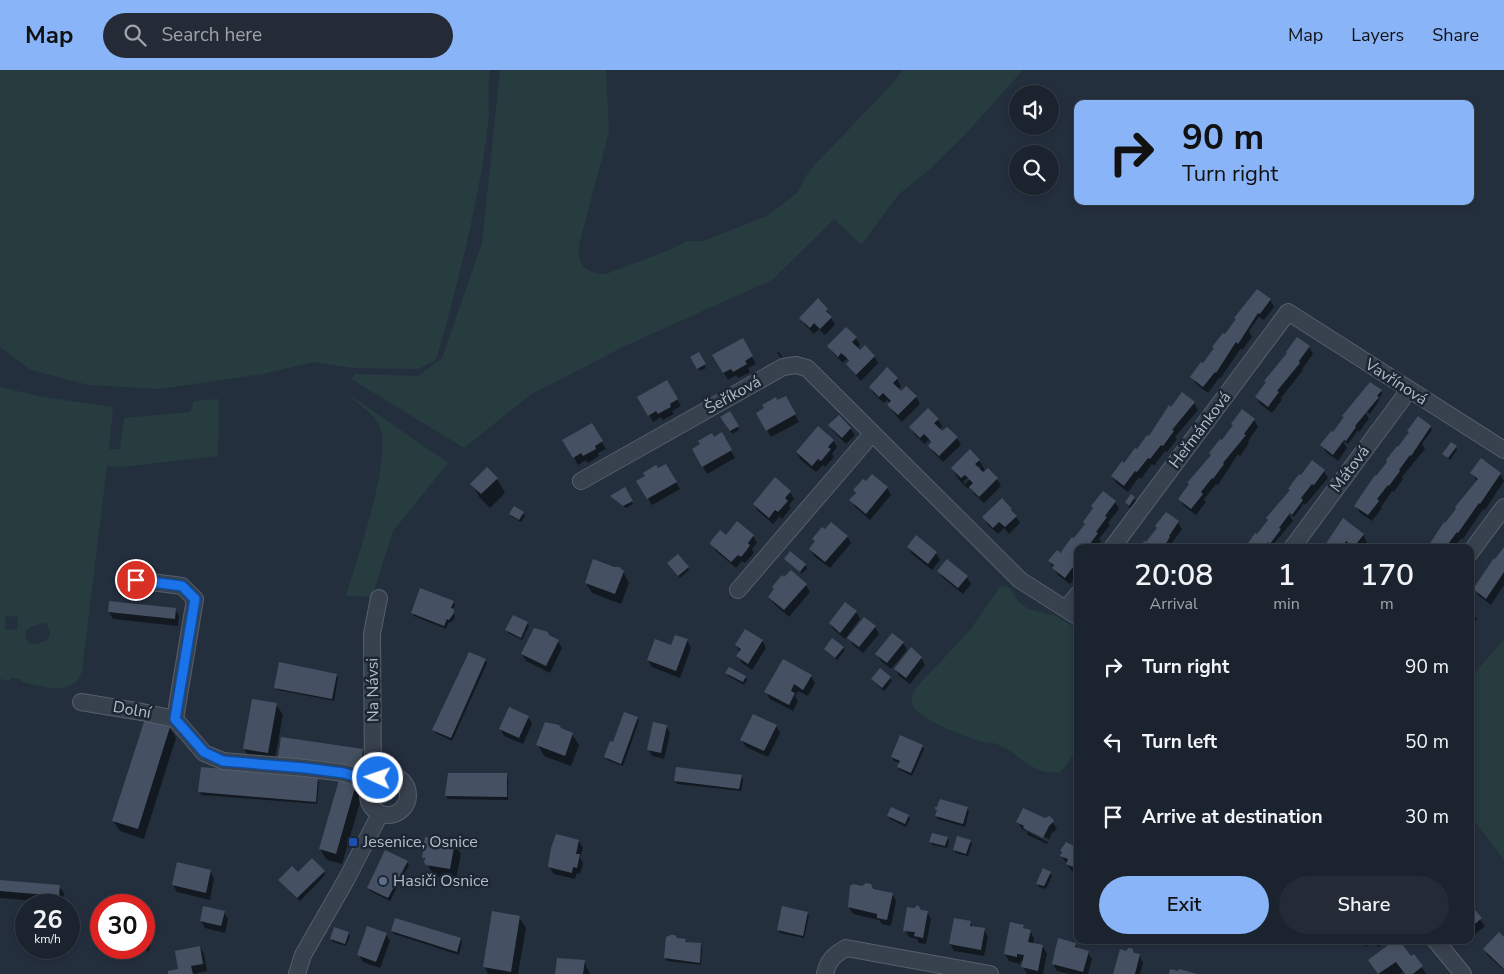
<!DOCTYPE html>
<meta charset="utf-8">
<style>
body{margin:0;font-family:"Nunito Sans",sans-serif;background:#242b36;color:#f1f3f6;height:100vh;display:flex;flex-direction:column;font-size:19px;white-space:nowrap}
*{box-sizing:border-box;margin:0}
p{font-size:16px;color:#a0a4aa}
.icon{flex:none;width:28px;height:28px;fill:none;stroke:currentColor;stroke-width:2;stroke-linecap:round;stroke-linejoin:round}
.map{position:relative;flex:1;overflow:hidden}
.panel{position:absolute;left:1074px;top:474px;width:400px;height:400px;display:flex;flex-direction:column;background:#1b232e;border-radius:10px;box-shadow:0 2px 8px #0003,0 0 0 1px #39404a}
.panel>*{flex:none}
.top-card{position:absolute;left:1074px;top:30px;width:400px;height:105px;border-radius:10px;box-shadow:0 2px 8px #0003,0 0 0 1px #39404a;background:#8ab4f8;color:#111;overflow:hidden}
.tools{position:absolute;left:1009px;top:15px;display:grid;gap:10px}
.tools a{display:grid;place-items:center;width:50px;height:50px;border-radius:50%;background:#1b232e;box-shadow:0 2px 8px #0003,0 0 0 1px #39404a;font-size:25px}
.speed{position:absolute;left:15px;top:824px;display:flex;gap:10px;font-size:25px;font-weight:700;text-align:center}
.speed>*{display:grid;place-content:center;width:65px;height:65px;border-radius:50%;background:#1b232e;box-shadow:0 2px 8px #0003,0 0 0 1px #39404a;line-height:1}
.speed small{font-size:12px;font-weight:400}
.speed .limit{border:8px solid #d22;background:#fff;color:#111}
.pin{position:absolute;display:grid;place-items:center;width:42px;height:42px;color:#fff;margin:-21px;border:2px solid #fff;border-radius:50%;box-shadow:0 1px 5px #0007}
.me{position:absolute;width:55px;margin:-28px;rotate:273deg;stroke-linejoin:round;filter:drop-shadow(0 0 4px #0008)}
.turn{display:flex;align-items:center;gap:18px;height:105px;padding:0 25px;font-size:22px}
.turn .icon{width:65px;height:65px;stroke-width:2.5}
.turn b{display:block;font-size:35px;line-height:42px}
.eta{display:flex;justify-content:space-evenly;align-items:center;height:85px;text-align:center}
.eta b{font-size:30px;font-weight:600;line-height:35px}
.cta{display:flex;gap:10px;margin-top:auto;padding:10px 25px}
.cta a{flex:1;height:58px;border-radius:30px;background:#8ab4f8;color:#111;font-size:20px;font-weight:600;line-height:58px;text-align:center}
.cta a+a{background:#242b36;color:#f1f3f6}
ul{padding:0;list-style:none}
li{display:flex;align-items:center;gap:15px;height:75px;padding:0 25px}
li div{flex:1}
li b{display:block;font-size:19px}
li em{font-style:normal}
header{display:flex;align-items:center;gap:30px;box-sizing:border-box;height:70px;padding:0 25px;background:#8ab4f8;color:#111}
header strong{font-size:24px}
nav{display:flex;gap:28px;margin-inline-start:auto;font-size:18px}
.search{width:350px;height:45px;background:#242b36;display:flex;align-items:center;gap:12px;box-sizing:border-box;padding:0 18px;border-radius:28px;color:#a0a4aa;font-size:19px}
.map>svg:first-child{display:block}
</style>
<header>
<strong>Map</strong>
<div class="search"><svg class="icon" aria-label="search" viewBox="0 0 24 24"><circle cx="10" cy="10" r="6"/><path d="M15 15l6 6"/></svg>Search here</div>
<nav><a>Map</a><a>Layers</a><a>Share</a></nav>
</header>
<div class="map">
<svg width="1504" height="904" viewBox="0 0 1504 904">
<rect width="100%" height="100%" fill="#242f3e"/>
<!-- green -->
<path fill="#263c3f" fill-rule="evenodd" d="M0,0H490C487,18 490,36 488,54C479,132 458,214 436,290L419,299L353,298L314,292L263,304L160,319L88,315L31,300L0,277Z
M500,0H606L609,62L579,175C578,195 584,203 606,204L672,179L687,171H703L767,146L797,123L809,101L892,14L903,0H1023L963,67L929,100L899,124L861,175L834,149L772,210L625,276L530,325L464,378L351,309L355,304L418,306L442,288L482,173Z
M0,317L43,327L113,337L109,381V379H120L124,348L190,342L194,331L219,329L218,386L122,397L107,396L82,601C73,628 42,616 21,612V609L10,608V611L0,609ZM6,546L18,547L17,560L5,559ZM43,553L47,554L50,563L47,570L37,574H29L26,567V561L31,557Z
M350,325L448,393L393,461L372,527L346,526C356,492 394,385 379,355C370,339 358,336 350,325Z
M1004,516L1010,518L1018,531L1028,539L1056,546L1077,559V678L1066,696L1060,702C1031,706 1021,684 999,675C993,672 986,673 980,671C967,668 923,650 915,639C910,632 911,625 916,618L970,560L1000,517Z
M1504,569V790L1470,745V609Z"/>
<!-- shadow -->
<path fill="#0007" fill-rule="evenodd" d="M818,230L827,240L835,255L825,265L819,259L814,264L805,255L801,248Z
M1270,230L1274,237L1264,250L1259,247L1249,261L1252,267L1242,280L1241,278L1220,309L1219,308L1208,323L1196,314L1192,307L1203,295L1225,265Z
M856,268L860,275L857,278L860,282L874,286L878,293L861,311L852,301L848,294L850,292L846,289L843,293L833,283L829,276Z
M742,269L756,294L748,298L750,302L738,308L736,305L728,310L714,285Z
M1309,277L1313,284L1302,299L1303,300L1281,328L1282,330L1272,343L1260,334L1256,327Z
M779,282L784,289L783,290L777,283Z
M699,284L706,298L700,301L692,288Z
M897,309L901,316L898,319L901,322L916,327L920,334L902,352L893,342L889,335L891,333L887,330L884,333L874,324L870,317Z
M667,312L681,336L672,341L674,344L663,350L661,347L653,352L639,328Z
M1381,321L1382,324L1378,330L1379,331L1370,344L1364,340L1369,349L1359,362L1358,360L1348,374L1342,370L1347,378L1338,391L1326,382L1322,375L1337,367Z
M785,327L799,352L771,367L757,343Z
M1194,333L1198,340L1175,367L1177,369L1167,382L1165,381L1154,396L1152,394L1141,409L1139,407L1128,422L1116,413L1112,406L1150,368L1171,339Z
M729,342L739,360L732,364L728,356Z
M938,349L942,356L939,360L957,368L961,375L943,392L934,383L930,376L932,374L928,370L925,374L915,365L911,358Z
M1254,350L1258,357L1248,371L1249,373L1240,386L1238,384L1218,415L1216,414L1204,429L1206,432L1196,445L1184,436L1180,429L1222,372Z
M592,355L606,379L598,383L599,386L588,393L586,390L578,395L564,370Z
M830,355L850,358L855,365L846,374L834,362Z
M1430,357L1432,360L1422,374L1425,379L1402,407L1403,409L1394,422L1392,421L1381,437L1382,438L1372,451L1360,443L1356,436L1398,379Z
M721,364L735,388L707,404L693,379Z
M833,370L837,377L832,384L834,387L825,397L823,395L816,402L801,390L797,383Z
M1456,377L1457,380L1450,390L1444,384Z
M979,390L986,402L988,399L997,409L1001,416L984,433L974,424L970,416L968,419L958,409L952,398ZM980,396V400L965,414L963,412Z
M666,395L680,419L652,435L638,411Z
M1324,401L1328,408L1305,435L1304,433L1294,447L1288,443L1293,451L1272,476L1267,472L1270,478H1246Z
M1471,403L1500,404L1504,411L1485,440L1483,439L1463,469L1461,468L1454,478H1428L1478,412Z
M872,405L887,418L891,425L870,450L855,437L851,430L856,424L854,421L866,413Z
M497,409L505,423L490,438L480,428L472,414Z
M624,419L633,434L626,438L614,429Z
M790,422L794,429L789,435L791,438L782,449L780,446L773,454L758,441L754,434Z
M1134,428L1140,439L1132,443L1126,432Z
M1115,432L1119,439L1108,453L1110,455L1099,469L1101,471L1096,478H1078V503L1070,514L1058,505L1049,491L1065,486L1074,470Z
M1011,439L1020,453L1009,464L1004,458L998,464L988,455L984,448Z
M523,443L525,446L521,452L512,447L510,444Z
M1166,443L1178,452L1182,459L1172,473L1174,475L1171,478H1141L1147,474L1158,458Z
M1363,465L1367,472L1363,478H1325Z
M753,466L757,473L752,479L754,483L745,493L742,491L736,498L716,481L712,474L726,467Z
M847,466L851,473L830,498L814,486L810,479L816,472L814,469Z
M908,477L936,483L940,490L932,500L912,484Z
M1504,479V515L1491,535L1479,526L1474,519Z
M786,489L805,495L807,498L802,504Z
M668,493L688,497L689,500L680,508Z
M939,501L967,507L971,514L963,524L943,508Z
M623,502L629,513L621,534L592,523L586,513Z
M806,515L810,522L789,547L774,534L769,527L775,520Z
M453,532L455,535L453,540L455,547L451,553L449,552L446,559L414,546L412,543Z
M175,539L179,546L178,556L113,549L109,542Z
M1470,539L1477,549L1470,558Z
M856,542L860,549L845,569L834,560L830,553Z
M527,553L529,556L522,570L508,563L507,560Z
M875,557L879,564L863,583L853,575L849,568Z
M550,567L558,571L562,578L550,603L526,591L522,584Z
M687,570L691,578L680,608L652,597L648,590L672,576Z
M762,570L766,578L752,600L742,593L738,586L740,582L736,575Z
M903,573L907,580L891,599L881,591L877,584Z
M843,577L845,580L837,590L825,579Z
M921,588L925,595L910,614L899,606L895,599Z
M485,590L487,593L452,671L436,663L434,660Z
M727,603L745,607L747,610L744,615L728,606Z
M336,605L338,608L334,631L278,620L276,617Z
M811,606L815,613L808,626L798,621L795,626L798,631L793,641L770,629L766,622Z
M890,608L892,611L884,621L872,610Z
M276,634L283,645L274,694L250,689L244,679Z
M528,647L532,654L523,674L504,666L500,659Z
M637,648L639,651L623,696L607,690L606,687L614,673Z
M666,656L670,663L664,689L652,686L648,679Z
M776,656L780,663L768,687L746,677L742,670Z
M170,658L176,668L144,769L120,761L113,751Z
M560,659L572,664L579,675L571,696L544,686L538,675Z
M922,676L924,679L912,706L900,700L898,697L900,693L894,691L892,687Z
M363,680L369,691L366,709L286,697L280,686Z
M449,705H506L508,708V730L448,729L446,726Z
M742,707L743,710L741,721L677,714L675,711Z
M317,708L319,712L317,734L201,725L200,721Z
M356,715L362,726L342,794L327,790L320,779Z
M967,738L969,741L965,757L938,749L936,746Z
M888,746H908L910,749L906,757L890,749Z
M1051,749L1057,759L1052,763L1047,774L1028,765L1026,761L1048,772L1049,769L1025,758V761L1022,759L1018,752Z
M947,768L949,771L947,778L932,775L931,771Z
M579,771L583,778L580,788L583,793L580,804L577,803L575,809L554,804L549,797Z
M970,771L972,774L968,786L956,783L954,779Z
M454,774L461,784L456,810L434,806L423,787Z
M1074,776L1078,783V804L1072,801L1061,785V781Z
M407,792L409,795L390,831L370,821L368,818Z
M210,801L214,808L210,830L177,822L173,815Z
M324,802L325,805L300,831L279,811L298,804Z
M1050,803L1052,806L1046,819L1039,817L1037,814Z
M0,811L59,816L64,823L63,833L0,828Z
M873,820L892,824L896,831L891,856L882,854L879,850L853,844L849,837Z
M1470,836L1485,856L1474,865L1470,860Z
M224,842L228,849L225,863L205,858L201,851Z
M927,842L931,849L926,874L919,873L917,869L909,867L905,860Z
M807,843L809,846L804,868L780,863L778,860Z
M519,847L526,858L518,904H488L484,896Z
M144,848H148L152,855L151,876H150L149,881L132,882L129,878H144Z
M970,852L973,858L984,860L988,867L984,886L954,881L950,874Z
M1011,854L1023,857L1025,859L1030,861L1034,868L1033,874L1043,877L1047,884L1043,904H1027L1023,897L1024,891H1021L1020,894L1009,891L1005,884Z
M392,861L461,869L462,872L459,885L394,864Z
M348,863L350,866L346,876L333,872L331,869Z
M386,864L390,871L380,898L363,892L359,885Z
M1504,869V900L1488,886L1484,879Z
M676,870H685L687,873L701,874L702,878L701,895L667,891L665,888Z
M1361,870H1387L1378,877L1374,871L1366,877Z
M1398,870L1411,887L1414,885L1426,904H1404L1403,902L1399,904H1378L1370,891Z
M1075,874L1078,880L1088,882L1092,889L1088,904H1070L1057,901L1053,894Z
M200,877L204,884L207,901L193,904H169L180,900Z
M1133,884L1139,885L1143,893L1140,904H1114Z
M584,891L590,904H557Z"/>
<!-- building -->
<path fill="#455162" d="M1257,219L1271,229L1260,244L1258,243L1238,274L1236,272L1216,303L1215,302L1203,317L1190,307L1201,292L1203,293L1214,278L1212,277L1223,263L1225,264L1236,249L1234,248Z
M818,228L828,239L826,241L832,247L820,259L814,253L810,258L799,248Z
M846,257L857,267L852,272L860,280L865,275L875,286L856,305L846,294L849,291L846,287L841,283L838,287L827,276Z
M1297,267L1310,276L1299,291L1300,293L1277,321L1279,322L1268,337L1255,327L1266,312L1264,311L1287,283L1286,282Z
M743,268L753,286L745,291L747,294L733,302L731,299L723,303L712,285Z
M699,282L706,294L697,299L690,287Z
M887,297L898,308L893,313L901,321L906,316L917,326L898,345L887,335L891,331L883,323L879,327L869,317Z
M667,310L678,329L670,334L671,337L665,340L658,344L656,341L648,346L637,327Z
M1370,312L1382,320L1377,326L1379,327L1355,356L1356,357L1346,371L1344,370L1333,385L1320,375L1331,361L1333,362L1344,347L1342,346Z
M1182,322L1195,332L1172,360L1174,361L1163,376L1161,375L1150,389L1148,388L1137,402L1135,401L1124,416L1111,406L1122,391L1124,393L1135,378L1137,379L1147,365L1149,366L1169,335L1171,337Z
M786,326L796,344L766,361L756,343L764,338L762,335L776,327L777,330Z
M928,338L939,349L934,353L942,361L947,357L958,367L939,386L928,376L931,372L928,368L924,364L920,368L909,357Z
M1242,339L1255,349L1244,364L1246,365L1223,393L1224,394L1213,409L1212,408L1201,422L1203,424L1191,439L1178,429L1189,414L1187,413L1211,385L1209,383L1220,369L1222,370L1233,355L1231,354Z
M730,341L739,356L730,361L720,347Z
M839,345L851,358L842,368L828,355Z
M1418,346L1431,356L1411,386L1410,385L1399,400L1400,401L1389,416L1388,415L1377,429L1379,431L1368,445L1354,436L1375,405L1376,406L1387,392L1386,390L1397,376L1398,377L1409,362L1407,361Z
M592,353L603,371L595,376L596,379L583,386L581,383L573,388L562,370Z
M818,356L834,370L828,377L831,379L821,391L818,389L812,396L796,382Z
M722,362L732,380L702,397L692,379L700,374L698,371L712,363L714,367Z
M1451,372L1457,376L1448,388L1442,384Z
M970,379L980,390L975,394L983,402L988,398L998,408L979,427L969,417L973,413L965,405L961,408L951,398Z
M1481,388L1501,403L1480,434L1479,433L1458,463L1457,462L1445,478H1427L1444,452L1445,453L1456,439L1455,437L1478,409L1470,403Z
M1312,390L1325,400L1314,415L1312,414L1301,428L1303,430L1292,445L1290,443L1279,458L1281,459L1270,474L1268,472L1265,478H1245L1255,463L1257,464L1268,450L1266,448L1290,420L1288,419L1299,404L1301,405Z
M666,394L677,412L647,429L636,411L645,406L643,403L656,395L658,398Z
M487,397L498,408L481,424L470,414Z
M872,404L888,417L866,444L849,430L856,423L853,420L863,409L866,411Z
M775,407L791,421L785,428L788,431L778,442L775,440L769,448L753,434Z
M625,417L633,431L623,436L610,426Z
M1103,421L1116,431L1105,446L1107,447L1096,462L1098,463L1087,478H1078V487L1074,491L1076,493L1065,508L1052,498L1054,495L1048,491L1057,480L1062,484L1061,482L1072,467L1074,468L1085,454L1083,452L1093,438L1091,436Z
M1131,424L1135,427L1129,436L1125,432Z
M1002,428L1012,439L1011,440L1017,446L1005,457L999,452L993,458L982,447Z
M514,436L524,442L519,450L509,444Z
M1166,442L1179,451L1169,466L1170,467L1163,478H1140L1144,471L1146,472L1157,458L1155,456Z
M1343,448L1364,464L1354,477L1346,471L1345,473L1346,474L1344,478H1323Z
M737,451L754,465L748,473L750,475L746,481L741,487L738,485L731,492L710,474L711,471L720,460L726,465Z
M831,452L848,466L825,492L809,479L815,471L812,469L822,457L825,459Z
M916,465L937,482L928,494L907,477Z
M1504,477V502L1486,529L1473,519L1494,488L1495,489Z
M790,481L806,494L800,502L784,489Z
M678,484L689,497L678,506L667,493Z
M593,489L614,497H619L624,501L615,524L585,513Z
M947,489L968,506L958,518L937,501Z
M791,500L807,514L784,540L768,527L774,519L772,517L782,505L784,507Z
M420,518L454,531L451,538L454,539V543L449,550L447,549L444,556L411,543Z
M109,531L176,538L175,549L108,542Z
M845,532L857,541L840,563L829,553Z
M513,545L528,552L521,568L505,560Z
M864,547L876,556L859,577L847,568Z
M534,558L548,562L549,565L559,570L546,596L521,584Z
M745,559L763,570L748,594L736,586L741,579L735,575Z
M892,563L904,572L887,593L875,584Z
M675,565L688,569L676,601L647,590L655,569L671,575Z
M832,568L844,577L835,588L824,579Z
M911,577L922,587L906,608L894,599Z
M469,582L486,589L451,668L432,660Z
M783,589L812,605L803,620L794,614L791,621L795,623L789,635L764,622Z
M279,592L337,604L332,629L274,618Z
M729,597L746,606L743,612L725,603Z
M880,598L891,607L882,618L871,609Z
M252,629L277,633L268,683L243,679Z
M509,637L529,646L519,668L499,659Z
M624,642L638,647L621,694L604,687L610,671L613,672Z
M753,644L777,655L764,681L740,670Z
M145,649L170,657L138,759L112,751Z
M545,652L559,655L561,658L573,663L565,686L536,675Z
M653,652L667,655L661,683L647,680Z
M900,665L923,675L911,703L897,697L900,691L891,687Z
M281,667L363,679L361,699L278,687Z
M201,697L318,707L316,732L198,722Z
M676,697L742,705L739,719L674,711Z
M448,703H507V727L445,726Z
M339,710L356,714L336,784L319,779Z
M940,729L968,737L963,754L935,746L937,740L935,739V737H937Z
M891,737L909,745L905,754L887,746Z
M1023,738L1045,748L1049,746L1052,748L1054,751L1049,756L1043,768L1023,758L1024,756L1016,752Z
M932,763L948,767L945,776L929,772Z
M556,764L579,770L576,784H580L577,798L573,797L572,803L548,797L551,778Z
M957,766L971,770L966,784L953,780Z
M425,767L455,772L450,799L426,795L424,792L425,788H422Z
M1066,772L1074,776L1073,779L1078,781V799L1066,794L1068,789L1060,786L1062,782L1060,781Z
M385,780L408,791L388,828L367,818Z
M312,788L325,801L297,828L278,810L292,796L298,802Z
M177,792L211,800L206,823L172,815Z
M1043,798L1051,802L1044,816L1036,814Z
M0,810L60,815L59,826L0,821Z
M866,813L871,814L873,819L893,823L887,850L877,848V844L848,837L850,816L853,814L862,816Z
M1470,834L1482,848L1470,858Z
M918,835L921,840L928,841L923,868L914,866L915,862L903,861L907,837L914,838Z
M203,836L225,841L221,856L200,851Z
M782,836L808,842L803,866L777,860Z
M492,841L520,846L511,902L483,897Z
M144,847H148V870H146V874H144Z
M395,848L461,868L457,882L391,861Z
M954,848L971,851L970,856L985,858L981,880L949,874Z
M1010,852L1024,855L1023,858L1031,860L1028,872L1043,875L1038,901L1021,897L1024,885L1017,884V887L1004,884Z
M367,856L387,863L376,892L357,885Z
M334,857L349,862L345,874L330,869Z
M1499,862L1504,867V899L1483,879Z
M671,865H675L677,868L686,869L685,872L701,873L700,893L664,888L666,867Z
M1058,868L1076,873L1075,877L1089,881L1083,902L1052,894Z
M1395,870H1399L1411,886L1414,884L1423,896L1413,904H1405L1396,892L1378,904L1368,890Z
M200,876L203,894L191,896L193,904H168V901L178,899L175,881Z
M1128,878H1132L1134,883L1140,884L1135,904H1113L1120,879L1126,881Z
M557,888L585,890L583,904H555Z
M1170,899L1178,901L1179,899L1197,904H1169Z"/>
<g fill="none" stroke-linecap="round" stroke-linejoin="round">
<!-- street casing -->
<g stroke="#565f6c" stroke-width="18">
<path id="street" d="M581,411L783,297L796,295L807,298L1020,510L1078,547
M1112,478L1288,242L1504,380
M1292,478L1409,320
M1470,483L1504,437
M136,510L182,516L195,529L175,649
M738,520L872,364
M1066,539L1078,524
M81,632L142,642L175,649L204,683L223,691L305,698L344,703L373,712
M368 725a20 20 0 1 1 40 0a20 20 0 1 1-40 0Z
M373,712L372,564L379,528
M1435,870L1463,904
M297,904L303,885L346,810L380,744
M825,904C828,890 834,885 846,878L990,904"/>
</g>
<!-- street -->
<use href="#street" stroke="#38414e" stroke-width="16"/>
</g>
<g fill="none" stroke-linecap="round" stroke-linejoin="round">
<!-- route casing -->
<g stroke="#114b97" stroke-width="12">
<path id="route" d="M136,510L182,516L195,529L175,649L204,682L223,691L305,698L344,703L373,712L378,708"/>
</g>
<!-- route -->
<use href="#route" stroke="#1a73e8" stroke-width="9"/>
</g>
<!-- markers -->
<rect fill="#1a4fb4" stroke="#1d2633" stroke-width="2" x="348" y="767" width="10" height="10" rx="2.5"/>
<circle fill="#5c6f8a" stroke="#1d2633" stroke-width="2" cx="383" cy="811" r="5"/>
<g text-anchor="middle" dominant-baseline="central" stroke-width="5" stroke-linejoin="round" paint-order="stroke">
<!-- street labels -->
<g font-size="16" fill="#b4bcc9" stroke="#1d2633">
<text transform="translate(1396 312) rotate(33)">Vavřínová</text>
<text transform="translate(733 325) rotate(-29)">Šeříková</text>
<text transform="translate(1200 360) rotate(-53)">Heřmánková</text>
<text transform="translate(1350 399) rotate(-53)">Mátová</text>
<text transform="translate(373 620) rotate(-91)">Na Návsi</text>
<text transform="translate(132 640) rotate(10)">Dolní</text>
</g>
<!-- poi labels -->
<g font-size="16" fill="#b4bcc9" stroke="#1d2633" text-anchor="start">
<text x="363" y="772">Jesenice, Osnice</text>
<text x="393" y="811">Hasiči Osnice</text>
</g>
</g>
</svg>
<div class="tools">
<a><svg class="icon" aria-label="sound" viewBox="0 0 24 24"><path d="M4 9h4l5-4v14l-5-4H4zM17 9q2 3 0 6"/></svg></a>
<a><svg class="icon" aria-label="search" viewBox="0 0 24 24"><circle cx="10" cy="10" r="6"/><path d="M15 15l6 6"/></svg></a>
</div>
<div class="speed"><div>26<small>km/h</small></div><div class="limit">30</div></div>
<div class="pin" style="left:136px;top:510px;background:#d93025"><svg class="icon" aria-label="arrive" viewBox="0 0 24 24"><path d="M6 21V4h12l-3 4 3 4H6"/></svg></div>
<svg class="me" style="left:378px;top:708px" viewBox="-20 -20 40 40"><circle r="17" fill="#1a73e8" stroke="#fff" stroke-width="3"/><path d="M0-11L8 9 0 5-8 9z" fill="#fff"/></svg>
<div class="top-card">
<div class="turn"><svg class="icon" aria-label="right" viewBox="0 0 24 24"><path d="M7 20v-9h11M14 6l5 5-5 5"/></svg><div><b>90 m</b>Turn right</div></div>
</div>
<section class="panel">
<div class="eta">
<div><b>20:08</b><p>Arrival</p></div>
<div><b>1</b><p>min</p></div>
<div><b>170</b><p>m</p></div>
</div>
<ul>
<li><svg class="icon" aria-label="right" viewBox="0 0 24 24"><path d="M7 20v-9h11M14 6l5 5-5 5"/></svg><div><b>Turn right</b></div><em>90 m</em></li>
<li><svg class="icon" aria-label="left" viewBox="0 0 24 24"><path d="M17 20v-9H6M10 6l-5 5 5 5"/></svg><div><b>Turn left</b></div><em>50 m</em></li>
<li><svg class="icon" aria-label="arrive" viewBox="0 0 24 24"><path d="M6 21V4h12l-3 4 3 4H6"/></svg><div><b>Arrive at destination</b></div><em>30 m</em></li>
</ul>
<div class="cta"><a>Exit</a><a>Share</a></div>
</section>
</div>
